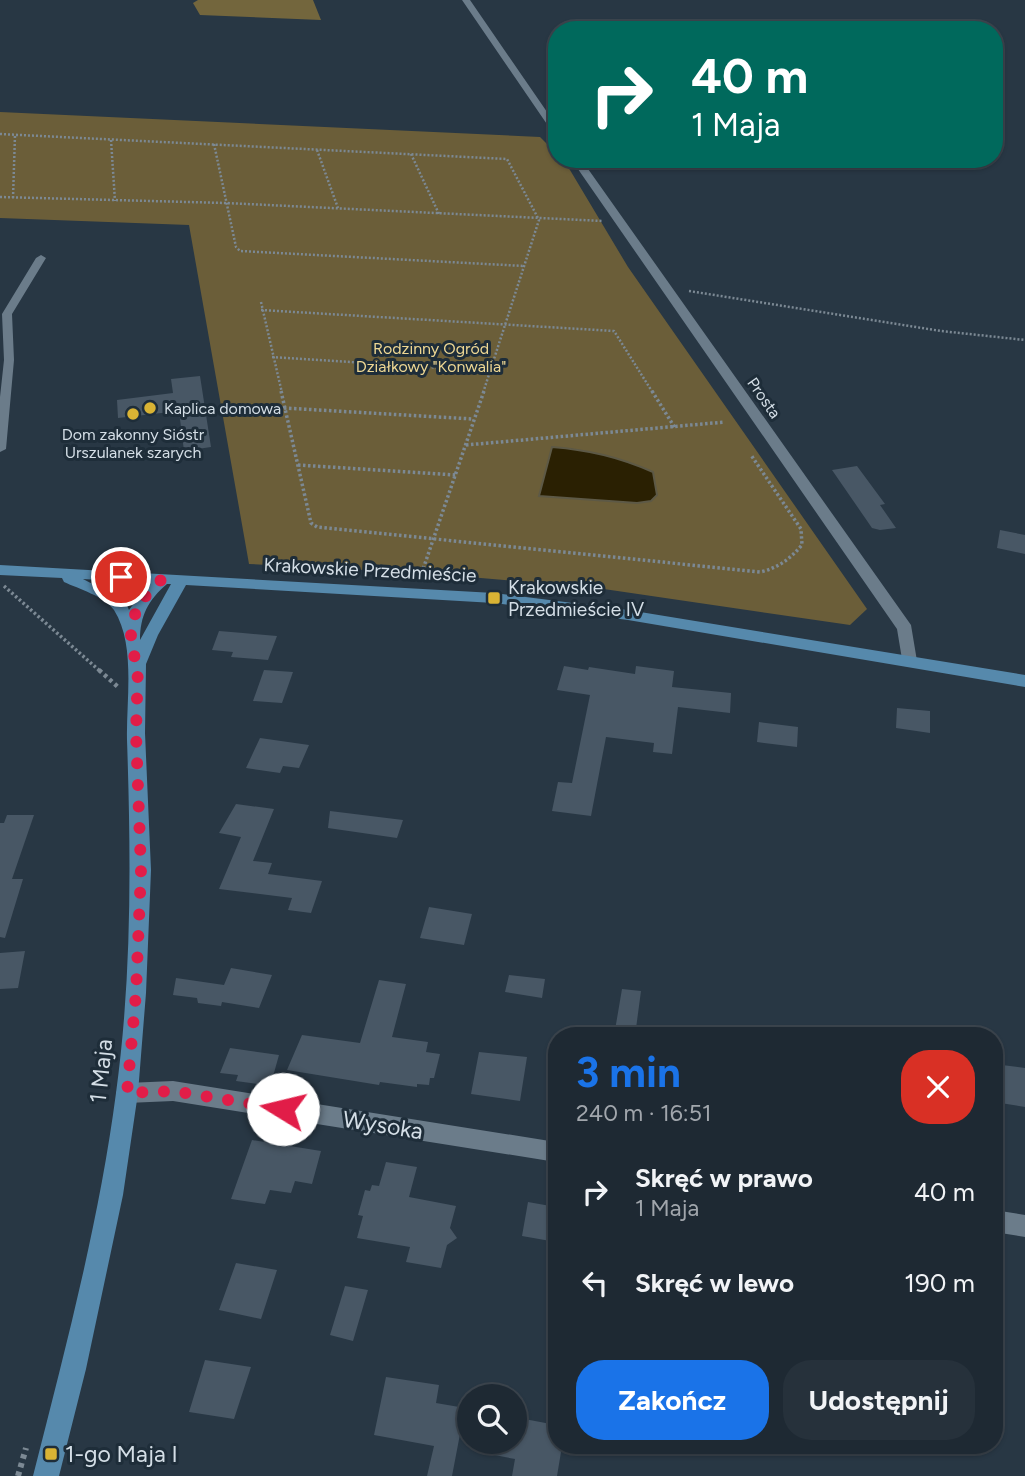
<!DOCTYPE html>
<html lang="pl">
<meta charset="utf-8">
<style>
body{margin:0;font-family:Figtree,sans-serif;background:#26313b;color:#f1f3f6;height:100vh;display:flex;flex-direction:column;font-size:26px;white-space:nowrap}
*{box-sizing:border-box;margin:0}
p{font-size:23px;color:#a1a6ac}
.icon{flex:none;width:38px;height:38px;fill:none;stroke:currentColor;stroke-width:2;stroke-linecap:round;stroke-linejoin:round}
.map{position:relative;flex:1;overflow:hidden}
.sheet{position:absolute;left:548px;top:1027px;width:455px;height:427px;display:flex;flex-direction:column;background:#1e2933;border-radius:28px;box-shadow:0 2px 5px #0004,0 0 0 2px #3c454e}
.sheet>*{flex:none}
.top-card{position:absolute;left:548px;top:21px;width:455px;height:147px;border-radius:28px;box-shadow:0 2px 5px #0004,0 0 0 2px #3c454e;background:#00695c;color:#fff;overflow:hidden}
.fabs{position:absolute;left:457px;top:1384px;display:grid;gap:14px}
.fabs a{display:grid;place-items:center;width:70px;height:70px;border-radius:50%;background:#1e2933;box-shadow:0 2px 5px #0004,0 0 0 2px #3c454e;font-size:35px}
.pin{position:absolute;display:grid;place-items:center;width:60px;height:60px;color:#fff;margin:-30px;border:4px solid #fff;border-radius:50%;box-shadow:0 2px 7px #0007}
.me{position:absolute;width:77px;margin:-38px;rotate:279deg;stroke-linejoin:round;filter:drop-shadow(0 0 5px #0008)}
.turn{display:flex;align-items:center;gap:24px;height:147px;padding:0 28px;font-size:32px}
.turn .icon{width:91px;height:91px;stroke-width:2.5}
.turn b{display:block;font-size:49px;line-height:60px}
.round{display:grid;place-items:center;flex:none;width:74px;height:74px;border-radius:28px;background:#26313b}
.head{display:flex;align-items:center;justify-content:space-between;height:119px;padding:0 28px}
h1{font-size:42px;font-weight:700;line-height:52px;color:#1a73e8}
.action{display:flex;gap:14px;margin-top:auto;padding:14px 28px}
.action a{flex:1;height:80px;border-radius:28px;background:#1a73e8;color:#fff;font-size:28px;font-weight:700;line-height:80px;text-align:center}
.action a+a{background:#26313b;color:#f1f3f6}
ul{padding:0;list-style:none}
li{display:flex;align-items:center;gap:21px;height:91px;padding:0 28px}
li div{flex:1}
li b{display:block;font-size:26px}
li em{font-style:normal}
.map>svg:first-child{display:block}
</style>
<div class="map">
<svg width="1025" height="1476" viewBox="0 0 1025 1476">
<rect width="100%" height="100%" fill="#283744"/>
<!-- green -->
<path fill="#6b5e39" d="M0,112L540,137L556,153V159L564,160L628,267L867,609L850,625L597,588L422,573L249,564L189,225L0,218Z"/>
<!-- forest -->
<path fill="#73663d" d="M198,0H313L321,20L200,15L193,3Z"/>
<!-- water -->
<path fill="#2a2002" stroke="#5d5946" stroke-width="2" d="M552,447C589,450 619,457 653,472L657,495L651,501L637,503L539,496Z"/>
<!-- building -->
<path fill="#485765" d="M200,376L211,447L184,451L179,411L118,418L117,400L173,393L171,379Z
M857,466L885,504L880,505L896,528L880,530L872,528L832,470Z
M1000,530L1025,535V554L997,548Z
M219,631L243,633L277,636L268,660L231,657L233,652L212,650Z
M564,666L588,670L589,667L635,674L636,666L674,671L672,687L731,693L730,713L678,707L672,754L653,752L654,743L606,737L591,816L552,811L558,782L572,783L590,695L557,690Z
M264,670L293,672L282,703L253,701Z
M897,708L930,711V733L896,728Z
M759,722L798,727L797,747L757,742Z
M260,738L309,745L299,768L283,766L280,773L246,768Z
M236,804L274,809L253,861L272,863L268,874L322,881L311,913L288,910L292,898L219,889L241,837L219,833Z
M330,811L403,820L397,838L328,828Z
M7,815H34L12,879H23L5,938L0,937V823H4Z
M429,907L472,914L464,945L420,938Z
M25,951L18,988L0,989V953Z
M231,968L272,975L259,1008L222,1002L221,1006L198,1003L197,998L173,995L176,978L224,985Z
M509,975L545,979L542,998L505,992Z
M379,980L406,984L392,1037L428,1042L426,1052L440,1054L434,1078H430L429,1085L417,1084V1087L380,1082L379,1085L287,1070L302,1035L360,1043Z
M622,989L641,991L635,1036H614Z
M230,1048L279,1055L272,1080H266L264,1085L236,1081L238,1075L220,1073Z
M479,1052L527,1057L520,1101L471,1094Z
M994,1064L1025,1068V1107L994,1102Z
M252,1140L321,1151L312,1184L295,1181L291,1193L270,1190L265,1204L231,1199Z
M386,1162L417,1167L409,1197L456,1206L450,1228L457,1238L447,1245L441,1268L406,1262L410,1247L357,1238L363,1216L358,1215L365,1190L370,1191L372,1185L379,1186Z
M528,1202L556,1207V1242L522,1236Z
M236,1263L277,1270L261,1319L219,1310Z
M345,1286L368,1290L353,1341L330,1335Z
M205,1360L251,1367L234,1419L189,1412Z
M386,1377L439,1385L436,1403L465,1408L452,1476H427L434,1446L374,1435Z
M514,1417L556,1425V1446H562L557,1476H512L515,1459L474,1451L475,1442H514Z"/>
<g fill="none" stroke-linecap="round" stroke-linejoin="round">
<!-- path-far3 -->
<path stroke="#7c8994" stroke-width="2.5" stroke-dasharray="2 2" stroke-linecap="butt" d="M0,134L507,159L539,220L483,393
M111,140L115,201
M214,144L236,247L240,251L524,266
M317,150L338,208
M411,154L439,214
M0,197L226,203L603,221
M13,198L15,135
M689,291L941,331L1025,340
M261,302L282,393
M261,310L614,331L653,393
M272,357L490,371"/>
<!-- path-far2 -->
<path stroke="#7c8994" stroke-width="3.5" stroke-dasharray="2.5 2.5" stroke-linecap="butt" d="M281,391L311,523L317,527L760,572C778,568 790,559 802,545L801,529L751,455
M652,391L675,428
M284,408L473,419
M466,445L725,422
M298,465L456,475
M420,578L484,391
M4,586L101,672"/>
<!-- path-far1 -->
<path stroke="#7c8994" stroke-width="4.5" stroke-dasharray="3.5 3.5" stroke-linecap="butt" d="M99,670L118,687"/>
<!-- path -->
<path stroke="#7c8994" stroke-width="6" stroke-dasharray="4.5 4.5" stroke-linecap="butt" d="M18,1476L26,1448"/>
<!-- lane -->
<path fill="#6b7c8a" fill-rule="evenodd" d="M41,255L46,258L12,314L14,360L6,449L0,452V397L4,360L2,314L36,258Z"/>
<!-- street -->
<path fill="#6b7c8a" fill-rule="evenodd" d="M462,0H470L556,125V134L553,133Z
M571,159H581L911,625L917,661L915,665H903L897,629Z
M173,1081L556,1142V1162L173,1101L127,1103L119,1100L116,1093L119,1086L127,1083Z
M994,1210L1025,1215V1237L994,1232Z"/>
<!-- secondary -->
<path fill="#5689ac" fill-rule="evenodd" d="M0,565L494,593L628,610L1025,675V687L628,620L494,603L186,585L158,635L146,664L145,733L151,870L146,993L138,1093L123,1195L86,1369L59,1476H33C65,1350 99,1223 116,1093C132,976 131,858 127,740C126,700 136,645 114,610C104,596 79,589 64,582L62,578L0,575ZM83,579L149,583L129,610L125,601ZM167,584H171L140,640C140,616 148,600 167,584Z"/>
</g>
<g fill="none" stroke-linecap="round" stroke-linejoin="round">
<!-- route -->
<path stroke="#e11d48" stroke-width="12" stroke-dasharray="0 21.6" d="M121,577L162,579L138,604L131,629V649L138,664L136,733L141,870L136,993L127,1093L173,1091L283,1109"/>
</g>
<!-- markers -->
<g fill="#d9b334" stroke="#1e2d39" stroke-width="2.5">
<circle cx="150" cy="408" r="7"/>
<circle cx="133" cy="414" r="7"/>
<rect x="487" y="591" width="14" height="14" rx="3.5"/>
<rect x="44" y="1447" width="14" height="14" rx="3.5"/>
</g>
<g text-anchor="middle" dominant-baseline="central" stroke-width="6" stroke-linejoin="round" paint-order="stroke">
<!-- far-park labels -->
<g font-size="16" fill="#eed793" stroke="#1e2d39">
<text x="431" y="348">Rodzinny Ogród<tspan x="431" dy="18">Działkowy "Konwalia"</tspan></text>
</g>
<!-- far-street labels -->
<g font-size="16" fill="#d4dee6" stroke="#1e2d39">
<text transform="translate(764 398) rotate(55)">Prosta</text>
</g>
<!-- far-poi labels -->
<g font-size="16" fill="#d4dee6" stroke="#1e2d39" text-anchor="start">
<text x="164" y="408">Kaplica domowa</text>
<text x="133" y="434" text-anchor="middle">Dom zakonny Sióstr<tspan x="133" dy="18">Urszulanek szarych</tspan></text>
</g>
<!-- street labels -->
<g font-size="19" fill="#d4dee6" stroke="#1e2d39">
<text transform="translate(370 570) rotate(3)">Krakowskie Przedmieście</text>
</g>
<!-- poi labels -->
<g font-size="19" fill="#d4dee6" stroke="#1e2d39" text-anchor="start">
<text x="508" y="587">Krakowskie<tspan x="508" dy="22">Przedmieście IV</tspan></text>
</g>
<!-- near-street labels -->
<g font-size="23" fill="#d4dee6" stroke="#1e2d39">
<text transform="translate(101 1071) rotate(-84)">1 Maja</text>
<text transform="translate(383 1125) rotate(9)">Wysoka</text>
</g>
<!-- near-poi labels -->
<g font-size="23" fill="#d4dee6" stroke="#1e2d39" text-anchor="start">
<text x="65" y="1454">1-go Maja I</text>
</g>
</g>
</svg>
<div class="fabs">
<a><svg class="icon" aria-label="search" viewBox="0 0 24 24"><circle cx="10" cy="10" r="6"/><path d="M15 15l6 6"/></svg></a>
</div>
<div class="pin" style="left:121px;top:577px;background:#d93025"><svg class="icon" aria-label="arrive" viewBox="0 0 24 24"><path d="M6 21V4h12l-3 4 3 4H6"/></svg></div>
<svg class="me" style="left:283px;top:1109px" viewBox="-20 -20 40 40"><circle r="19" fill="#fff"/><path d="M0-13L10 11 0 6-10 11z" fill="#e11d48"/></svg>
<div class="top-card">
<div class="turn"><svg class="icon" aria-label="right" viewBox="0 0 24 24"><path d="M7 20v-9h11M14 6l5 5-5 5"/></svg><div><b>40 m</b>1 Maja</div></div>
</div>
<section class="sheet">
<div class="head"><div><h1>3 min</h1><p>240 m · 16:51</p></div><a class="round" style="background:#d93025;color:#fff"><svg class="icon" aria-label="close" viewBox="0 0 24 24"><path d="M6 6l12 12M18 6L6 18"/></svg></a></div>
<ul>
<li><svg class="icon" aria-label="right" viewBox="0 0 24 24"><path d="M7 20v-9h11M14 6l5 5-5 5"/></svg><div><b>Skręć w prawo</b><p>1 Maja</p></div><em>40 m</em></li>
<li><svg class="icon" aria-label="left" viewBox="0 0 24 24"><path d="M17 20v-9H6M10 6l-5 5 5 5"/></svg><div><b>Skręć w lewo</b></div><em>190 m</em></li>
</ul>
<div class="action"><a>Zakończ</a><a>Udostępnij</a></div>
</section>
</div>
